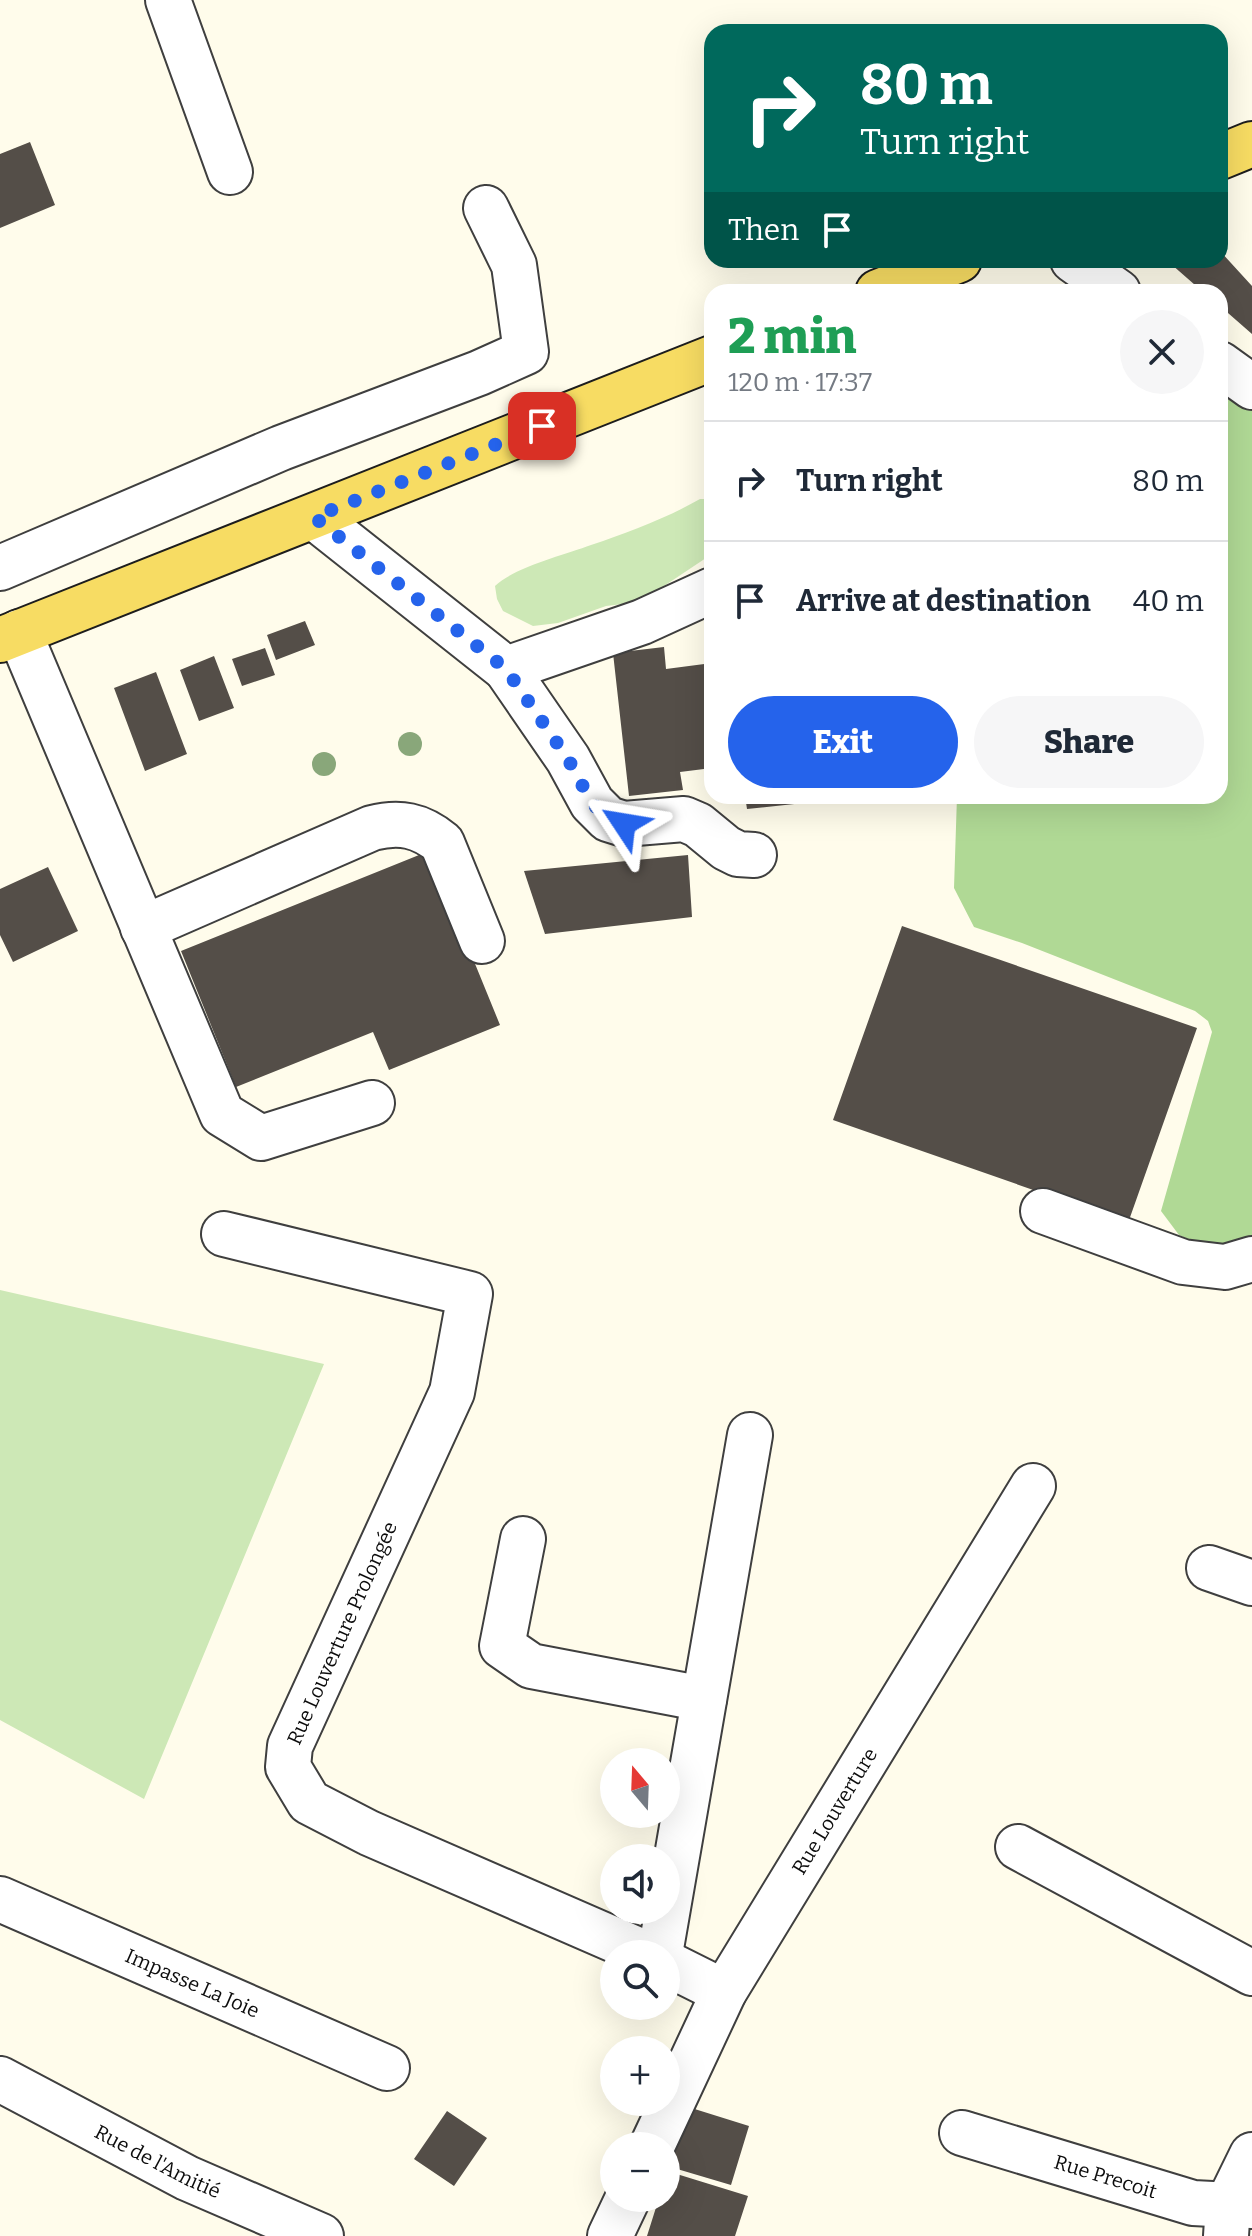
<!DOCTYPE html>
<meta charset="utf-8">
<style>
body{margin:0;font-family:Bitter,serif;background:#f6f6f7;color:#1f2937;height:100vh;display:flex;flex-direction:column;font-size:30px;white-space:nowrap}
*{box-sizing:border-box;margin:0}
p{font-size:26px;color:#747a83}
.icon{flex:none;width:44px;height:44px;fill:none;stroke:currentColor;stroke-width:2;stroke-linecap:round;stroke-linejoin:round}
.map{position:relative;flex:1;overflow:hidden}
.drawer{position:absolute;left:704px;top:284px;width:524px;height:520px;display:flex;flex-direction:column;background:#fff;border-radius:24px;box-shadow:0 8px 32px #0002}
.drawer>*{flex:none}
.top-card{position:absolute;left:704px;top:24px;width:524px;height:244px;border-radius:24px;box-shadow:0 8px 32px #0002;background:#00695c;color:#fff;overflow:hidden}
.needle{width:52px;rotate:341deg}
.fabs{position:absolute;left:600px;top:1748px;display:grid;gap:16px}
.fabs a{display:grid;place-items:center;width:80px;height:80px;border-radius:50%;background:#fff;box-shadow:0 8px 32px #0002;font-size:40px}
.pin{position:absolute;display:grid;place-items:center;width:68px;height:68px;color:#fff;margin:-34px;border-radius:16px;box-shadow:0 4px 12px #0006}
.me{position:absolute;width:88px;margin:-44px;rotate:303deg;stroke-linejoin:round;filter:drop-shadow(0 0 6px #0008)}
.turn{display:flex;align-items:center;gap:28px;height:168px;padding:0 24px;font-size:36px}
.turn .icon{width:104px;height:104px;stroke-width:2.5}
.turn b{display:block;font-size:56px;line-height:68px}
.then{display:flex;align-items:center;height:76px;padding:0 24px;background:#0003;gap:16px;font-size:30px}
.round{display:grid;place-items:center;flex:none;width:84px;height:84px;border-radius:42px;background:#f6f6f7}
.overview{display:flex;align-items:center;justify-content:space-between;height:136px;padding:0 24px}
h1{font-size:48px;font-weight:800;line-height:60px;color:#1e9e55}
.primary-button{display:flex;gap:16px;margin-top:auto;padding:16px 24px}
.primary-button a{flex:1;height:92px;border-radius:48px;background:#2563eb;color:#fff;font-size:32px;font-weight:800;line-height:92px;text-align:center}
.primary-button a+a{background:#f6f6f7;color:#1f2937}
ul{padding:0;list-style:none}
li{display:flex;align-items:center;gap:24px;height:120px;padding:0 24px;border-top:2px solid #e0e1e3}
li div{flex:1}
li b{display:block;font-size:30px}
li em{font-style:normal}
.map>svg:first-child{display:block}
</style>
<div class="map">
<svg width="1252" height="2236" viewBox="0 0 1252 2236">
<rect width="100%" height="100%" fill="#fffceb"/>
<!-- green -->
<path fill="#cde8b6" d="M700,499H712V554L640,602L606,606L558,623L533,626L503,611L497,599L495,586C515,567 564,555 591,545C627,533 667,518 700,499Z
M0,1290L324,1364L144,1799L0,1720Z"/>
<!-- forest -->
<path fill="#b0d995" d="M1220,396L1252,408V1236L1211,1249L1179,1235L1161,1211L1212,1032L1208,1021L1195,1011L1022,943L974,927L954,888L957,796H1220Z"/>
<!-- building -->
<path fill="#544e48" d="M30,142L55,205L0,228V154Z
M1220,251L1252,286V334L1220,306V292H1203L1171,264L1182,260H1220Z
M305,621L315,645L276,660L267,635Z
M664,647L666,669L712,663V768L680,772L683,790L629,796L613,653Z
M265,648L275,675L242,686L232,659Z
M214,656L234,708L199,721L180,670Z
M156,672L187,754L145,771L114,688Z
M745,796H821L822,801L747,809Z
M429,851L500,1025L389,1070L373,1032L236,1087L181,951Z
M688,855L692,917L545,934L524,871Z
M48,867L78,931L13,962L0,935V889Z
M902,926L1197,1028L1128,1223L833,1120Z
M685,2106L749,2126L731,2185L667,2166Z
M447,2111L487,2138L454,2186L414,2159Z
M667,2171L748,2196L735,2236H647L659,2198H666Z"/>
<g fill="none" stroke-linecap="round" stroke-linejoin="round">
<!-- minor casing -->
<g stroke="#3f3f3f" stroke-width="48">
<g id="minor">
<path d="M168,0L230,172"/>
<path d="M1073,260L1118,292"/>
<path d="M1220,364L1252,387"/>
<path d="M314,517L506,669L642,622L712,590"/>
<path d="M0,568L281,448L479,373L526,352L514,265L486,208"/>
<path d="M19,632L222,1114L261,1138L372,1103"/>
<path d="M506,669L568,759L592,803L608,819L624,824L684,819L698,825L726,848L738,854L754,855"/>
<path d="M143,928L372,828C400,821 420,825 442,843L482,941"/>
<path d="M1043,1211L1183,1262L1225,1267L1252,1259"/>
<path d="M224,1234L470,1294L452,1392L290,1746L288,1767L309,1802L369,1833L647,1954"/>
<path d="M523,1539L502,1646L531,1666L704,1699"/>
<path d="M1209,1568L1252,1583"/>
<path d="M1018,1847L1252,1973"/>
<path id="s1" d="M0,1899L387,2068"/>
<path d="M660,1954L750,1435"/>
<path d="M666,1963L724,1992"/>
<path id="s2" d="M0,2079L187,2178L321,2236"/>
<path id="s3" d="M962,2133L1193,2203L1252,2206"/>
<path id="s4" d="M652,2146L724,1992L1033,1486"/>
<path d="M610,2236L628,2198"/>
<path d="M1226,2236L1228,2204L1252,2155"/>
</g>
</g>
<!-- major casing -->
<g stroke="#1d1d1d" stroke-width="48">
<path id="major" d="M1220,157L1252,144
M878,292L959,260
M0,640L712,358"/>
</g>
<!-- minor -->
<use href="#minor" stroke="#fff" stroke-width="44"/>
<!-- major -->
<use href="#major" stroke="#f7dc63" stroke-width="44"/>
</g>
<!-- trees -->
<g fill="#89a77a">
<circle cx="410" cy="744" r="12"/>
<circle cx="324" cy="764" r="12"/>
</g>
<g fill="none" stroke-linecap="round" stroke-linejoin="round">
<!-- route -->
<path stroke="#2563eb" stroke-width="14" stroke-dasharray="0 25.2" d="M542,426L314,517L506,669L568,759L592,803L608,819L624,824"/>
</g>
<g text-anchor="middle" dominant-baseline="central" stroke-width="8" stroke-linejoin="round" paint-order="stroke">
<!-- street labels -->
<g font-size="20" fill="#0c0c0c" stroke="#fff">
<text transform="translate(342 1633) rotate(-66)">Rue Louverture Prolongée</text>
<text stroke="none"><textPath href="#s4" startOffset="382">Rue Louverture</textPath></text>
<text stroke="none"><textPath href="#s1" startOffset="210">Impasse La Joie</textPath></text>
<text stroke="none"><textPath href="#s2" startOffset="178">Rue de l'Amitié</textPath></text>
<text stroke="none"><textPath href="#s3" startOffset="150">Rue Precoit</textPath></text>
</g>
</g>
</svg>
<div class="fabs">
<a><svg class="needle" viewBox="-14 -14 28 28"><path d="M0-13l5 13h-10z" fill="#e53935"/><path d="M0 13l5-13h-10z" fill="#747a83"/></svg></a>
<a><svg class="icon" aria-label="sound" viewBox="0 0 24 24"><path d="M4 9h4l5-4v14l-5-4H4zM17 9q2 3 0 6"/></svg></a>
<a><svg class="icon" aria-label="search" viewBox="0 0 24 24"><circle cx="10" cy="10" r="6"/><path d="M15 15l6 6"/></svg></a>
<a>+</a>
<a>−</a>
</div>
<div class="pin" style="left:542px;top:426px;background:#d93025"><svg class="icon" aria-label="arrive" viewBox="0 0 24 24"><path d="M6 21V4h12l-3 4 3 4H6"/></svg></div>
<svg class="me" style="left:624px;top:824px" viewBox="-20 -20 40 40"><path d="M0-17L14 15 0 8-14 15z" fill="#2563eb" stroke="#fff" stroke-width="4"/></svg>
<div class="top-card">
<div class="turn"><svg class="icon" aria-label="right" viewBox="0 0 24 24"><path d="M7 20v-9h11M14 6l5 5-5 5"/></svg><div><b>80 m</b>Turn right</div></div>
<div class="then">Then<svg class="icon" aria-label="arrive" viewBox="0 0 24 24"><path d="M6 21V4h12l-3 4 3 4H6"/></svg></div>
</div>
<section class="drawer">
<div class="overview"><div><h1>2 min</h1><p>120 m · 17:37</p></div><a class="round"><svg class="icon" aria-label="close" viewBox="0 0 24 24"><path d="M6 6l12 12M18 6L6 18"/></svg></a></div>
<ul>
<li><svg class="icon" aria-label="right" viewBox="0 0 24 24"><path d="M7 20v-9h11M14 6l5 5-5 5"/></svg><div><b>Turn right</b></div><em>80 m</em></li>
<li><svg class="icon" aria-label="arrive" viewBox="0 0 24 24"><path d="M6 21V4h12l-3 4 3 4H6"/></svg><div><b>Arrive at destination</b></div><em>40 m</em></li>
</ul>
<div class="primary-button"><a>Exit</a><a>Share</a></div>
</section>
</div>
